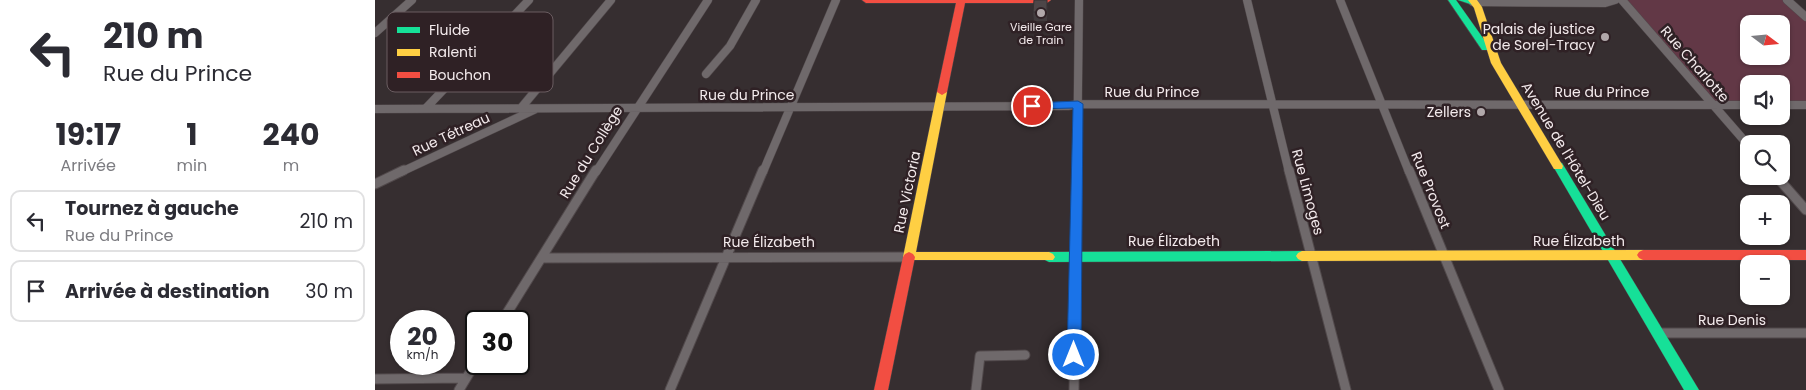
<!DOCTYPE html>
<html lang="fr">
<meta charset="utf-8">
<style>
body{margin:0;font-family:Poppins,sans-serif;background:#f2f2f3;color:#2b2b33;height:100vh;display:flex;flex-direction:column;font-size:19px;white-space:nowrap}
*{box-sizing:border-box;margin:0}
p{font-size:16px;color:#7c7c81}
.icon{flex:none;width:28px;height:28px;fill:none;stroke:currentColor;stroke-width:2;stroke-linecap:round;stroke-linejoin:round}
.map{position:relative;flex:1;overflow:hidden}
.drawer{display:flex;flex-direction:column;background:#fff;width:375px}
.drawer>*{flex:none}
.banner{background:#fff;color:#2b2b33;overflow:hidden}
.needle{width:32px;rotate:106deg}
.tools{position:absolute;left:1365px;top:15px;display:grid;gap:10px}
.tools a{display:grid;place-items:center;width:50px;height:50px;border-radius:10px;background:#fff;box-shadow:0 1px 4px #0004;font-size:25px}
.speed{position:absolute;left:15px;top:310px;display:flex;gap:10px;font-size:25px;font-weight:700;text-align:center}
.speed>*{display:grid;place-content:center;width:65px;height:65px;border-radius:50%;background:#fff;box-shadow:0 1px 4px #0004;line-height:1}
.speed small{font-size:12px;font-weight:400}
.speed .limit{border:2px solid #111;border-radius:8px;background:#fff;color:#111}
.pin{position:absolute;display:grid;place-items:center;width:42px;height:42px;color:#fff;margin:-21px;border:2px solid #fff;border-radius:50%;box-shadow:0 1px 5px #0007}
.me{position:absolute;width:55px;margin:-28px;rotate:0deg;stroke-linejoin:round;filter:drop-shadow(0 0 4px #0008)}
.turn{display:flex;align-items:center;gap:18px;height:105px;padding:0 20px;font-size:22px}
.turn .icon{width:65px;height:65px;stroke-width:2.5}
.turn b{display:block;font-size:35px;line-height:42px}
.eta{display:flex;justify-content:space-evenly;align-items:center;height:85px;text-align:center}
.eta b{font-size:30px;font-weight:700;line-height:35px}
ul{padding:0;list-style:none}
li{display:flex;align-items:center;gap:15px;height:62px;margin:0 10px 8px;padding:0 10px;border:2px solid #e1e1e2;border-radius:10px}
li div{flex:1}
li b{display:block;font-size:19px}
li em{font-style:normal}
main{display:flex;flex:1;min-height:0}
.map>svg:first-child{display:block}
</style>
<main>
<section class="drawer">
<div class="banner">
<div class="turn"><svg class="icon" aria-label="left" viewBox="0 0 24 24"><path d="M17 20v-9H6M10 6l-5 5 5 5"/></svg><div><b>210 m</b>Rue du Prince</div></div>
</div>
<div class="eta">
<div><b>19:17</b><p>Arrivée</p></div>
<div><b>1</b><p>min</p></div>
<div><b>240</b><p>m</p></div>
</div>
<ul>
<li><svg class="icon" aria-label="left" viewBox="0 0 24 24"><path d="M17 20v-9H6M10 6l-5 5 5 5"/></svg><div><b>Tournez à gauche</b><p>Rue du Prince</p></div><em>210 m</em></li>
<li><svg class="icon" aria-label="arrive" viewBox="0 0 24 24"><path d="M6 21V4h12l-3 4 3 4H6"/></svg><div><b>Arrivée à destination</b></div><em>30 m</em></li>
</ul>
</section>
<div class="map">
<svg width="1431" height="390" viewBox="0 0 1431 390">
<rect width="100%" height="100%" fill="#362e30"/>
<!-- green -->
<path fill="#623846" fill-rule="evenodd" d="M1249,0H1412L1431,17V105H1406V84H1374V105H1341ZM1374,24H1406V56H1374Z"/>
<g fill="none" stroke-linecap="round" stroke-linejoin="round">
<!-- street-far1 casing -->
<g stroke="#51494b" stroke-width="9">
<path id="street-far1" d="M872,0L914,172
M965,0L1034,172
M1247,0L1374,146
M1412,0L1431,17
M1098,2L1230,3L1240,0
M0,33L37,0
M331,74L355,46L381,0
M1406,105H1431
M51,108L154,0
M146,108L236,0
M0,109L693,106L703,104L1374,105
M26,172L161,109
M221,172L333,0
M388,172L461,0
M702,172L704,0"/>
</g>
<!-- street casing -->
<g stroke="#51494b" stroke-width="11">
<path id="street" d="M914,170L971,390
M1034,170L1124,390
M1401,176L1431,210
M0,184L29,170
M167,258L534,257
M127,321L221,170
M1282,333H1431
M0,379L91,378
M84,390L101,362
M295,390L388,170
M601,390L605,356L650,355
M699,390L702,170"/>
</g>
<!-- fast casing -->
<g stroke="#51494b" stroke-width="1">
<path id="fast" d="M1073,0H1081L1115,48L1113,50H1107Z
M1083,0H1100L1102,2L1098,5Z
M1183,162L1187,163L1324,390H1309L1178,166Z
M927,251L931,253L933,256L931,259L927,261L674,262L670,260L668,257L670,254L674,252Z"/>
</g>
<!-- slow casing -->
<g stroke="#51494b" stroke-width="1">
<path id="slow" d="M1093,0H1102L1107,7L1126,63L1188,166L1187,169H1179L1116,63L1099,8Z
M567,89L572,92L541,252H674L678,254L680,257L678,260H530L528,257L562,92Z
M1268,250L1272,252L1274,255L1272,258L1268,260L927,261L923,259L921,256L923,253L927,251Z"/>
</g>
<!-- jam casing -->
<g stroke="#51494b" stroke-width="1">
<path id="jam" d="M487,0H676L672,3H590L572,92L567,95L562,92L581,3H491Z
M1268,250H1431V260H1268L1264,258L1262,255L1264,252Z
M534,252L538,254L540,257L513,390H499L528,257L530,254Z"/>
</g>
<!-- street-far1 -->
<use href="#street-far1" stroke="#6f696b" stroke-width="8"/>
<!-- street -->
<use href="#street" stroke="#6f696b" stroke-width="9"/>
<!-- fast -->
<use href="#fast" fill="#16e098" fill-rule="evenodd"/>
<!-- slow -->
<use href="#slow" fill="#ffcf43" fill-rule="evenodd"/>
<!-- jam -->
<use href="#jam" fill="#f24e42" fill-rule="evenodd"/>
</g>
<!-- wall -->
<path fill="#423c3e" d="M673,6L672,21H659L658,12Z"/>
<!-- shaded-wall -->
<path fill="#363132" d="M673,0V6L672,21V12Z"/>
<!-- building -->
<path fill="#4d4648" stroke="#363132" d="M659,0H672V12H658Z"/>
<!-- route -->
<path fill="#1a73e8" stroke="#114b97" d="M703,101L708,104L706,355L704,360L699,361L694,360L692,355L698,108L657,109L652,106L657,103Z"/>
<!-- markers -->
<g fill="#b1a8aa" stroke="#2f2125" stroke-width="2">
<circle cx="666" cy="13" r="5"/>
<circle cx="1230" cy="37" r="5"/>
<circle cx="1106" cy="112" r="5"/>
</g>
<g text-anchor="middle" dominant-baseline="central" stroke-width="5" stroke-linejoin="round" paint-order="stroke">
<!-- far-poi labels -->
<g font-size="11" fill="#f3eaec" stroke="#2f2125">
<text x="666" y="27">Vieille Gare<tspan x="666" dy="13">de Train</tspan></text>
</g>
<!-- poi labels -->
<g font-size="14" fill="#f3eaec" stroke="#2f2125" text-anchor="end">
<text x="1220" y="29">Palais de justice<tspan x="1220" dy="16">de Sorel-Tracy</tspan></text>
<text x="1096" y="112">Zellers</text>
</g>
<!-- street labels -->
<g font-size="14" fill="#f3eaec" stroke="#2f2125">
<text transform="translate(1320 64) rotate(49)">Rue Charlotte</text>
<text x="777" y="92">Rue du Prince</text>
<text x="1227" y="92">Rue du Prince</text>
<text x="372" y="95">Rue du Prince</text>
<text transform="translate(76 134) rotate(-25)">Rue Tétreau</text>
<text transform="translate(1191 151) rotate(59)">Avenue de l'Hôtel-Dieu</text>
<text transform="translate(216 152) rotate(-58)">Rue du Collège</text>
<text transform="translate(1056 190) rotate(68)">Rue Provost</text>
<text transform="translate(532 192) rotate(-78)">Rue Victoria</text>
<text transform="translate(933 192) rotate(75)">Rue Limoges</text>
<text x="799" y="241">Rue Élizabeth</text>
<text x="1204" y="241">Rue Élizabeth</text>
<text x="394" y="242">Rue Élizabeth</text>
<text x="1357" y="320">Rue Denis</text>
</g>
</g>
<!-- legend -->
<rect x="12" y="12" width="166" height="80" rx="8" fill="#2f2125" stroke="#6a5d61" stroke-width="1"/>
<rect x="22" y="27" width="23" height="6" fill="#16e098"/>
<rect x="22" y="49" width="23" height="7" fill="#ffcf43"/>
<rect x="22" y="72" width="23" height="6" fill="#f24e42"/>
<g font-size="14" fill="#f3eaec">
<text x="54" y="35">Fluide</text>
<text x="54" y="57">Ralenti</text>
<text x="54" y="80">Bouchon</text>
</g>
</svg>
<div class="tools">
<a><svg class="needle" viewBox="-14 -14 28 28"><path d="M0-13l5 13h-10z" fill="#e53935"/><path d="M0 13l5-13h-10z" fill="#7c7c81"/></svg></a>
<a><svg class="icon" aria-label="sound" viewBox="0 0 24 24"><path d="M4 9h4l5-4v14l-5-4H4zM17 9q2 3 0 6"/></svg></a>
<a><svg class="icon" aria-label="search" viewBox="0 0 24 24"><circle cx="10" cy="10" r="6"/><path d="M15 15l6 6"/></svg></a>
<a>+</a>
<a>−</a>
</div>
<div class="speed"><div>20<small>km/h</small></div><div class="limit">30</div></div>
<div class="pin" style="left:657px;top:106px;background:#d93025"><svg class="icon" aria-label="arrive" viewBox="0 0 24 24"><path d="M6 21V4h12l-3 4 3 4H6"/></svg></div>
<svg class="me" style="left:699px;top:355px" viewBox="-20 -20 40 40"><circle r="17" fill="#1a73e8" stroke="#fff" stroke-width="3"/><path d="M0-11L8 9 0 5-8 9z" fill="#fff"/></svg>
</div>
</main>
